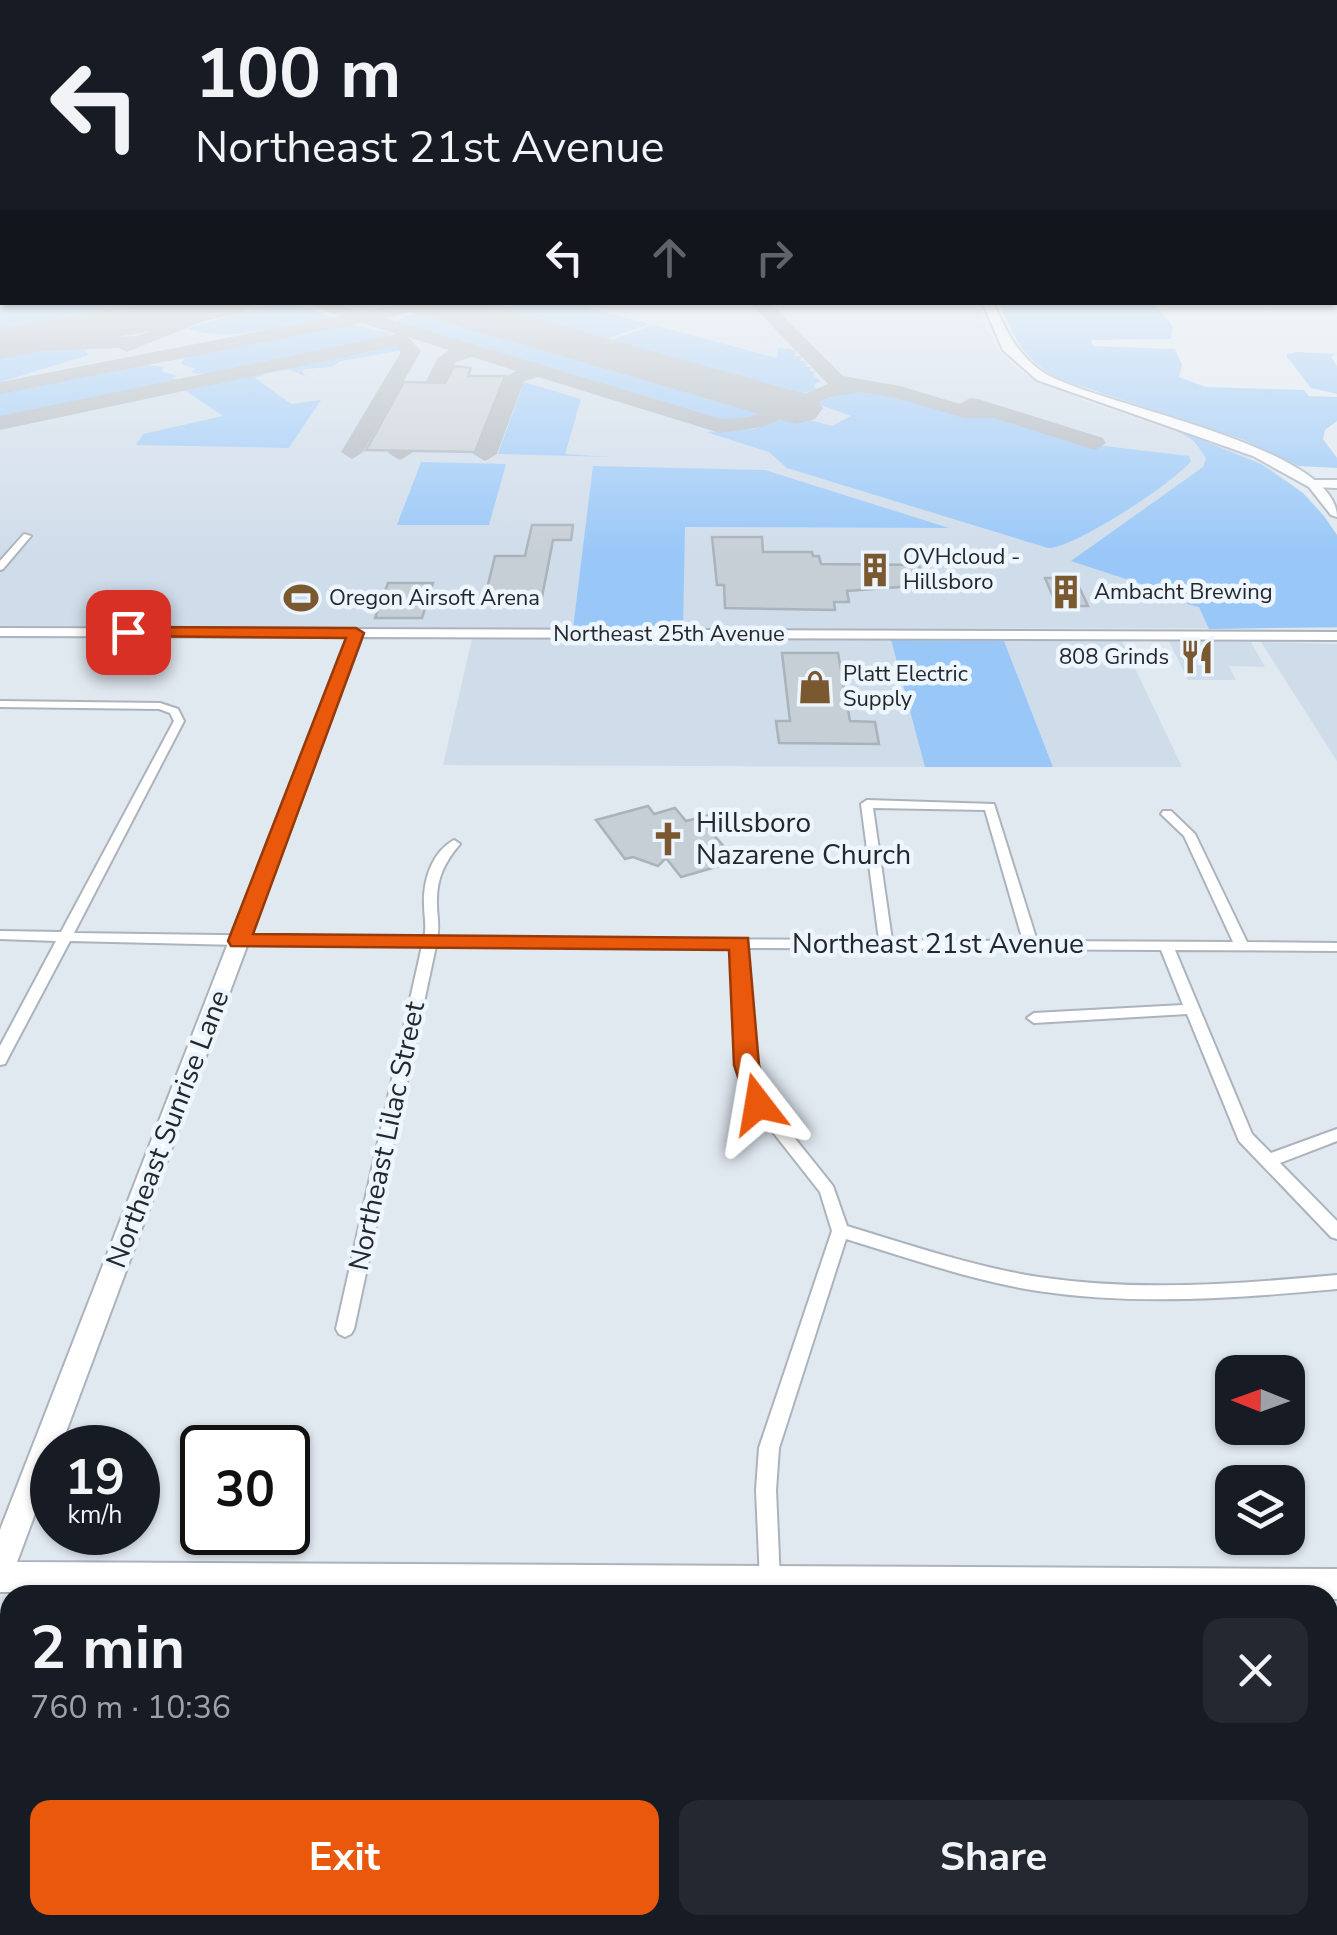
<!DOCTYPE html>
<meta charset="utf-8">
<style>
body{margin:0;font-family:"Nunito Sans",sans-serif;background:#242831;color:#f1f3f6;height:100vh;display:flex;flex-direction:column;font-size:38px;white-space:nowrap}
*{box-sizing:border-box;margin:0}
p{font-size:32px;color:#9ea1a6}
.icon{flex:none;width:55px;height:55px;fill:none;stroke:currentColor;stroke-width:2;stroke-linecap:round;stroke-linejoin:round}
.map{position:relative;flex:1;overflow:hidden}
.panel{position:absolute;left:0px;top:1585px;width:1338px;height:350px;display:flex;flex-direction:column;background:#171b24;border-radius:30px 30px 0 0;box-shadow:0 2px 8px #0004}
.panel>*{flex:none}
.top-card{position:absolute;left:0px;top:0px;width:1338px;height:305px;box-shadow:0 2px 8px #0004;background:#171b24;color:#f1f3f6;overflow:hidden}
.needle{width:65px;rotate:271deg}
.tools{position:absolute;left:1215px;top:1355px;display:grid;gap:20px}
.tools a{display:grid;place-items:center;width:90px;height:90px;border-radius:20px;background:#171b24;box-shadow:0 2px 8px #0004;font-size:50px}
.speed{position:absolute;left:30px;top:1425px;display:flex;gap:20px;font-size:50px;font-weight:700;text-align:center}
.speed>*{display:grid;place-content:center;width:130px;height:130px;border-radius:50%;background:#171b24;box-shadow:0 2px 8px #0004;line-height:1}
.speed small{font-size:25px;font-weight:400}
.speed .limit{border:5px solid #111;border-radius:15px;background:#fff;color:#111}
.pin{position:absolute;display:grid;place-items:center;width:85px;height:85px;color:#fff;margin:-42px;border-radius:20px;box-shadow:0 5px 15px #0006}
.me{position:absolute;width:110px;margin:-55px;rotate:346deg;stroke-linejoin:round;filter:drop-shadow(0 0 8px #0008)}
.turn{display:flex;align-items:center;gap:35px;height:210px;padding:0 30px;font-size:45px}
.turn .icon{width:130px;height:130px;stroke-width:2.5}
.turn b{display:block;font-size:70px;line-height:85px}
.lanes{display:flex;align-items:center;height:95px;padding:0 30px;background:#0003;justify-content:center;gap:50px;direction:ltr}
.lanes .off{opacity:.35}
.round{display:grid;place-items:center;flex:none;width:105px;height:105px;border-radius:20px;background:#242831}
.overview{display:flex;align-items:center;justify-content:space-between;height:170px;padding:0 30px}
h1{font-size:60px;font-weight:700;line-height:75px}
.primary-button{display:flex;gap:20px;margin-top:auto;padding:20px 30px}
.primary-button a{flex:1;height:115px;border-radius:20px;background:#ea580c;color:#fff;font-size:40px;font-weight:700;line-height:115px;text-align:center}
.primary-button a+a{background:#242831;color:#f1f3f6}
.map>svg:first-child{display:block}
</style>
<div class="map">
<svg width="1337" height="1935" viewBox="0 0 1337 1935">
<rect width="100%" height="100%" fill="#e0e8f0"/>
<!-- built -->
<path fill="#cfdcea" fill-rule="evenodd" d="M0,286L2,302L974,303L997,349L1021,372L1088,402L1239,452L1273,470L1303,493L1337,535V628L683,629L684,527L944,528L594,466L573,628L0,626ZM421,462L506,465L398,525Z
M472,639L891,640L925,767L443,765Z
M1004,641H1122L1182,767H1053Z
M1169,641L1251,642L1265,667L1229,666L1236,680H1188Z
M1261,642L1337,644V761Z"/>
<!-- green -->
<path fill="#98c7f8" d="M0,286L2,302L183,303L0,335Z
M279,303H291L331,317C296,327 219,343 187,328Z
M465,303H590L591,309L650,324L602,340L606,342L653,325L777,358L778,348L796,350L794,356H801L800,361H805L806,367H811L810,371H815L813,375L820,381L814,385L816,389L794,396L765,392L479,311Z
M999,303H1154L1173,327L1171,339L1091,340L1093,346L1175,349L1182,365L1179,377L1206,387L1304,390L1309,396L1337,397V421L1325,430L1323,439L1337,458V468L1299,466L1244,440L1059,379C1020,356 1017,341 999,303Z
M418,311C448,311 746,398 759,412L745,420H720L394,322Z
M350,325L392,333L374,342L222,375L193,373L191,371L196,369L181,364L184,358L194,355Z
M393,345L405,350L341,361L331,367L304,369L302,372L306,377L291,370L275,369Z
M75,347L84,349L89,355L0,382V354Z
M1297,352L1337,354L1331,357L1337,366V394L1311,388L1287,357V354Z
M148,365L164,367L162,371L177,376L171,378L179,379L178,383L0,420V393Z
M257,372L264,375L255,378L291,404L321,400L289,448L136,445L143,434L223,416L186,391L177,393Z
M524,382L581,399L565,454L612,457L498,454L522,388L518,383Z
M868,390L901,394L957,413L997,416L1080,443L1189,456L1191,461C1175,482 1073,549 1048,548L787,468L769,452L706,432L755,429L790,415L832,426L851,416L815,403L837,394Z
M1172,428L1261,464L1303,493L1324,516L1337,535V627L1209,629L1199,607L1187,604L1190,600L1071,561L1203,467L1206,458L1194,441Z
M421,462L506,464L489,525H397Z
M593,466L765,470L949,528L685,527L683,629L573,628Z
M891,640L1004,641L1053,767H925Z"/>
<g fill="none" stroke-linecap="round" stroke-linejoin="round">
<!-- taxiway -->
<path fill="#aeb4bc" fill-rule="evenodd" d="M224,302H251L127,352L119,348L0,353V341L137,336Z
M303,302H333L363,312L411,302H451L386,318L721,419L749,417L828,384L749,302H769L843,376L900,386L960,404L970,398L978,399L1103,438L1106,443L1095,450L994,418H964L896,398L861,392L830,397L763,427L720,433L538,377L524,381L497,454L485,461L473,454L505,377L516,371L472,357L456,362L412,453L400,460L388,453L438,358L449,350L408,337L421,351L363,452L352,459L341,452L401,352L395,346L0,430V416L396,334L362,323L0,394V382L340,316Z"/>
<!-- runway -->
<path fill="#aeb4bc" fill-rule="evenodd" d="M151,302H252L246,312L230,316L0,359V329Z
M404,302H478L815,397L823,408L815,419L796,424L777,419L410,312Z"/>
</g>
<!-- building -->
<path fill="#c6ced6" stroke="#aab2ba" stroke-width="2.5" d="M454,366L471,368L468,376H505L475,452L366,450L404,382L445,383Z
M532,525H573L571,540H553L542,597H485L495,556H525Z
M712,537H762L763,552H812L813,556H819L821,564L919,565L925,585L847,591L849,602H834L835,610L725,608L724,585H717Z
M1045,578H1075L1088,606H1057Z
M388,583H433L422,618H375Z
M782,653H838L850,721L875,722L879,744L779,743L776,721H790Z
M648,806L654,814L675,808L686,821L714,814L728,829L713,834L737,861L681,877L666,858L658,866L633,857L625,859L596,820Z"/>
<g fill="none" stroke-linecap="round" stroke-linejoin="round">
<!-- street casing -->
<g stroke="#acb3bc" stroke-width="4">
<path id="street" d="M24,534L31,536L3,569L0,570V561Z
M0,701L160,703L178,709L184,721L74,933L424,938C427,926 424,916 424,905C423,880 432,852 454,840L460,844C444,863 436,879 437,905C437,916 440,926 437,938L879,940L861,804L867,800L994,804L1037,941L1233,942L1184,836L1161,814L1163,811H1171L1195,834L1247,942L1337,943V951L1175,950L1252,1134L1271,1153L1337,1129V1141L1280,1163L1337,1221V1239L1331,1237L1239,1141L1187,1014L1034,1023L1027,1018L1034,1013L1183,1005L1161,950L747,948L754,1065L765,1101L833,1186L847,1226C910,1245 974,1267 1039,1277C1138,1292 1238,1284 1337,1275V1289C1238,1298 1137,1306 1038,1291C973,1281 909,1258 846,1239L779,1448L776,1490L780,1581L777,1588L770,1591L763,1588L760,1581L756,1490L759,1448L832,1231L820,1192L750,1103L740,1065L734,948L436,946L354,1329L351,1334L345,1337L339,1334L336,1329L422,946L239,945L70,941L7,1060L5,1064L0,1065V1046L56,941L0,939V931L61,932L174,721L170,713L159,709L0,707ZM873,808L985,810L1023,941L892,940Z
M116,1925H143L139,1935H112Z
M366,1925H390L388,1935H364Z"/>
</g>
<!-- secondary casing -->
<g stroke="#acb3bc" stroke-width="4">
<path id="secondary" d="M1314,480H1337V488L1310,487V481Z
M0,628L1337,632V640L362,637L60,1448H52V1468L17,1562L1337,1569V1599H1328V1595L0,1592V1530L347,637L0,636Z"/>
</g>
<!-- highway casing -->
<g stroke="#acb3bc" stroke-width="4">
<path id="highway" d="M982,302H993C1006,331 1018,357 1046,374C1101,406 1337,446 1337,517L1331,515L1309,487L1253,456L1037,380L1003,350Z"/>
</g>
<!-- street -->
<use href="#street" fill="#fff" fill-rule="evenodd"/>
<!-- secondary -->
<use href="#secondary" fill="#fff" fill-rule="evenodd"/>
<!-- highway -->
<use href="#highway" fill="#fff" fill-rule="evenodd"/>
</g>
<!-- sky -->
<linearGradient id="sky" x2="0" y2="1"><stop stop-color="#73ade6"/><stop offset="0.51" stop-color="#f1f5f8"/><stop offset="1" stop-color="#f1f5f8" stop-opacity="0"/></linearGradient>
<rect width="1337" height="557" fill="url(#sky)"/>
<!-- route -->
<path fill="#ea580c" stroke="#983908" stroke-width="2.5" d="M128,627L356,628L364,633L253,934L748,938L759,1065L771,1104L767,1110H749L734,1065L729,950L231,946L228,941L346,638L122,636L120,632Z"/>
<!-- icons -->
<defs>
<g id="building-bare" transform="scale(2.7)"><path d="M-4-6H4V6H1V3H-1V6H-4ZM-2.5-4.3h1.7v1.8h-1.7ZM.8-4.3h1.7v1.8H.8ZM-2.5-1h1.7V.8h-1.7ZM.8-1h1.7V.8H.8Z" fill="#7a5930" stroke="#edf5fe" stroke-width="2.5" paint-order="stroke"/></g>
<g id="stadium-bare" transform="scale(2.7)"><path d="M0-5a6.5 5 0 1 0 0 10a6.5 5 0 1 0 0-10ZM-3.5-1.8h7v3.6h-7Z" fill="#7a5930" stroke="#edf5fe" stroke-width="2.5" paint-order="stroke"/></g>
<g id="restaurant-bare" transform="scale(2.7)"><path d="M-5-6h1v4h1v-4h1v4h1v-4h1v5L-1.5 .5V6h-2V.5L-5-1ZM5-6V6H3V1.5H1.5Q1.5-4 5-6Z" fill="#7a5930" stroke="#edf5fe" stroke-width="2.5" paint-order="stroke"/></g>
<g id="shop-bare" transform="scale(2.7)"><path d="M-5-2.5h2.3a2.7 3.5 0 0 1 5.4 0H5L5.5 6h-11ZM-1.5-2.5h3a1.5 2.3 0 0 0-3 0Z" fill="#7a5930" stroke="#edf5fe" stroke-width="2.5" paint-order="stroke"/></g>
<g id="church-bare" transform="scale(2.7)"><path d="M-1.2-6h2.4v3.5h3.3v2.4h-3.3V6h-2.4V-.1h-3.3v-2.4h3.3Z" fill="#7a5930" stroke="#edf5fe" stroke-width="2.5" paint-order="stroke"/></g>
</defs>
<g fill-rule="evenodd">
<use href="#building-bare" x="875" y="570"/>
<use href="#building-bare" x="1066" y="592"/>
<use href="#stadium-bare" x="301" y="598"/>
<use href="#restaurant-bare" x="1197" y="657"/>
<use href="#shop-bare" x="815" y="687"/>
<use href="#church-bare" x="668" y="839"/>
</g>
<g text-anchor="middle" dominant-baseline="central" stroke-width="9" stroke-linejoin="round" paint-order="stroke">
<!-- far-poi labels -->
<g font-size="22" fill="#25282b" stroke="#edf5fe" text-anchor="start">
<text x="903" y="557">OVHcloud -<tspan x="903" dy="25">Hillsboro</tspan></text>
<text x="1094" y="592">Ambacht Brewing</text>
<text x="329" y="598">Oregon Airsoft Arena</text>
<text x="1169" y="657" text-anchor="end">808 Grinds</text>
<text x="843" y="674">Platt Electric<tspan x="843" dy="25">Supply</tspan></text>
</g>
<!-- far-street labels -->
<g font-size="22" fill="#25282b" stroke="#edf5fe">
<text x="669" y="634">Northeast 25th Avenue</text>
</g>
<!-- poi labels -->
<g font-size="28" fill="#25282b" stroke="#edf5fe" text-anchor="start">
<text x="696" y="823">Hillsboro<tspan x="696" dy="32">Nazarene Church</tspan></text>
</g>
<!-- street labels -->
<g font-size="28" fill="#25282b" stroke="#edf5fe">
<text x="938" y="944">Northeast 21st Avenue</text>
<text transform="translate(168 1129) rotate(-69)">Northeast Sunrise Lane</text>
<text transform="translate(387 1136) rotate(-78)">Northeast Lilac Street</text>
</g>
</g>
</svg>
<div class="tools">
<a><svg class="needle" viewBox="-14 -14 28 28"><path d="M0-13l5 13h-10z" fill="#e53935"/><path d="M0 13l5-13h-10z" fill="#9ea1a6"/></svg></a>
<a><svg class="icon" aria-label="layers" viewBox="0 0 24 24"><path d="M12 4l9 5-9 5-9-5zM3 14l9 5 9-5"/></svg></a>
</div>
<div class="speed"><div>19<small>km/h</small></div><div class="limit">30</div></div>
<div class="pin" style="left:128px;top:632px;background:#d93025"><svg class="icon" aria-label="arrive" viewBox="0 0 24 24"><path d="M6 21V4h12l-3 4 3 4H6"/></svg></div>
<svg class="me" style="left:758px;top:1104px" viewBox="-20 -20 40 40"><path d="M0-17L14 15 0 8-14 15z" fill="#ea580c" stroke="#fff" stroke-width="4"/></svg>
<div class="top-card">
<div class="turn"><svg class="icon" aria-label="left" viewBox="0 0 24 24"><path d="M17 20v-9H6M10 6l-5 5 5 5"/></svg><div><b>100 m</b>Northeast 21st Avenue</div></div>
<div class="lanes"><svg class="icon" aria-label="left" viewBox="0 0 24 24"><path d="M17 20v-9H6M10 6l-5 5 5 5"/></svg><svg class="icon off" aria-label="ahead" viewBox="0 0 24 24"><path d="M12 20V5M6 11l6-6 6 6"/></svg><svg class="icon off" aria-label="right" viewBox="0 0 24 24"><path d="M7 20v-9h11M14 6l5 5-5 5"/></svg></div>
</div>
<section class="panel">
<div class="overview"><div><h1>2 min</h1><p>760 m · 10:36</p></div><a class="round"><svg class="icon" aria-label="close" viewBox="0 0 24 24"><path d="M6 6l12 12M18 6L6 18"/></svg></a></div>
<div class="primary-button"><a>Exit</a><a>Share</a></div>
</section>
</div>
